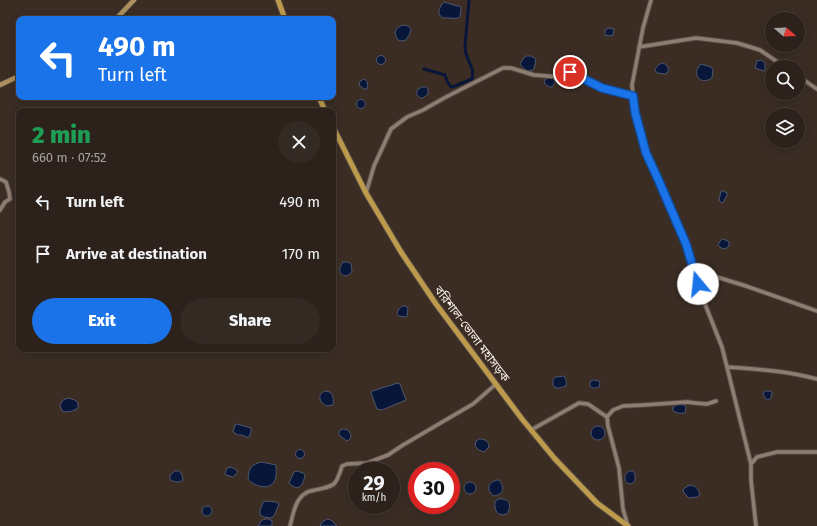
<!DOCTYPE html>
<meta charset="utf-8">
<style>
body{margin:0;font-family:"Fira Sans","Noto Sans Bengali",sans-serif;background:#342a24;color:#f1f3f6;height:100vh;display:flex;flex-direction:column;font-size:15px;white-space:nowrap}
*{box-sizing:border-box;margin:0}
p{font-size:13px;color:#a6a4a3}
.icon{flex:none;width:22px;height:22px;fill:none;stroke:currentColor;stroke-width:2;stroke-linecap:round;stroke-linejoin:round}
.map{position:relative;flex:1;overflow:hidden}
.side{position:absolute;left:16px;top:108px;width:320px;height:244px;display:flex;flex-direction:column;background:#2c221b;border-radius:8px;box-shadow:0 2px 10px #0003,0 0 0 1px #483f3a}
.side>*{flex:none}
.hud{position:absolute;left:16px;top:16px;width:320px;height:84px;border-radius:8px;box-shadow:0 2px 10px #0003,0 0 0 1px #483f3a;background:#1a73e8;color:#fff;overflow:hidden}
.needle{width:26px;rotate:109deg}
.fabs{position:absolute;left:765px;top:12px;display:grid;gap:8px}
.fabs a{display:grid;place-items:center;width:40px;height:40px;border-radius:50%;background:#2c221b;box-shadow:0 2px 10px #0003,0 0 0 1px #483f3a;font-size:20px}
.speed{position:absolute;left:348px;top:462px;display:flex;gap:8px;font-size:20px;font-weight:700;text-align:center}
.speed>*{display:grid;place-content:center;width:52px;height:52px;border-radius:50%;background:#2c221b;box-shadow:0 2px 10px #0003,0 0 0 1px #483f3a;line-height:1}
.speed small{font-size:10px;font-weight:400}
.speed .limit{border:6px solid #d22;background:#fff;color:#111}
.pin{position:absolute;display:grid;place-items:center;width:34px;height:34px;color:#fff;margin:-17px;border:2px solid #fff;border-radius:50%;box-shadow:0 1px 4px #0007}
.me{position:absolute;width:44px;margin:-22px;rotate:343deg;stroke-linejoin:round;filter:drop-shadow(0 0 3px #0008)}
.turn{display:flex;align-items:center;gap:14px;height:84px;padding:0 16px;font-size:18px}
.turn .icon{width:52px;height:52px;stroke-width:2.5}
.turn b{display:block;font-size:28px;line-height:34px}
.round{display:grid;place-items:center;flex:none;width:42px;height:42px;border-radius:21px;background:#342a24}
.headline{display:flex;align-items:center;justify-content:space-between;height:68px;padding:0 16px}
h1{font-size:24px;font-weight:800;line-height:30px;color:#1e9e55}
.cta{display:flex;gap:8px;margin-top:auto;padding:8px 16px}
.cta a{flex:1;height:46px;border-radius:24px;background:#1a73e8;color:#fff;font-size:16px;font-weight:800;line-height:46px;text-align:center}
.cta a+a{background:#342a24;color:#f1f3f6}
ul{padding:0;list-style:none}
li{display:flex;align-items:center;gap:12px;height:52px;padding:0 16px}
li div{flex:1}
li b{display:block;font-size:15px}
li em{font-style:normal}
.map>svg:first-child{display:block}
</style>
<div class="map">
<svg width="817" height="526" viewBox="0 0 817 526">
<rect width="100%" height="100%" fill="#3b2d24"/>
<!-- water -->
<path fill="#081639" stroke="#50576e" d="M444,2L457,6H460L461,8L460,17C455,20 449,17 443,18C436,14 439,7 444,2Z
M403,25L409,26L411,30L409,35L406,40L402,41L398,40C393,32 395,28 403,25Z
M609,28L614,29L613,35L610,36L605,35V31L606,29Z
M376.5 60a4.5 4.5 0 1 1 9 0a4.5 4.5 0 1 1-9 0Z
M526,56H531L536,59L534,69C528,73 524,70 520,64L523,59Z
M761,60L765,63V69L764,71L755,68L757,61Z
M662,63C667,64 669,67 668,72L665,74L657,73L655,70C657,66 658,65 662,63Z
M701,64L711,67L713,70L712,78C700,86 691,74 701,64Z
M550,77L553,78C555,81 555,84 552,87C548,87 546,85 544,82L546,79Z
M364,79C368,81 368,84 367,89H364L359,85L360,81Z
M422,87H426L428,89V94L423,98H421C416,95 416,94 418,89Z
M356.5 104a4.5 4.5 0 1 1 9 0a4.5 4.5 0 1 1-9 0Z
M721,191H723L727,193V195L724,201L722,203L719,200Z
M723,239L728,241L729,243V246L725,249L721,248L718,245L721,240Z
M343,262H348L351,264L352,272L347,276C337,275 339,268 343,262Z
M402,306H405L408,308L407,316L406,317L399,316L397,314L398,310Z
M564,376C566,379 567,382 566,386L560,388H556L553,385V379L556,377Z
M593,380H595L599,381L600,383L599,387C596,388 593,389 590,386V382Z
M398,383L400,384L406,400L382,410L377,409L371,393L372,391Z
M325,391L330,392C333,395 334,400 333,405L327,406C320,403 316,395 325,391Z
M766,391H769L772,392L771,398L768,400L766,399L763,394L764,392Z
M68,398L75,400L78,403V408C73,411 68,413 62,411L60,405L63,400Z
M678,404L684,405L686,407L685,413C680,414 677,413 673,411V408L674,406Z
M237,424L251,428V432L249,437H246L242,435H238L233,432L235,425Z
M591 433a7 7 0 1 1 14 0a7 7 0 1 1-14 0Z
M343,429L348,430L351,435L350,439L347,441L339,435V431Z
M479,439C485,439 489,441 489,447L484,452L479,450L475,446L476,441Z
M295.5 454a4.5 4.5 0 1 1 9 0a4.5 4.5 0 1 1-9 0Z
M262,462L276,465C276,471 277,477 274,482C268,491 254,486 248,479C249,468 251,464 262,462Z
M231,467L235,469L238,472L233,477L226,475L225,473L227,468Z
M175,471H179L182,475L183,480C179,483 175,482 170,480V475Z
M297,471L303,473L305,475C303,485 299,493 289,483L294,472Z
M630,471H633L635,474V481L631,484L627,483L625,480C625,476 625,473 630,471Z
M497,480H499C505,488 504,494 494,496C486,490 487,483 497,480Z
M464 488a6 6 0 1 1 12 0a6 6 0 1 1-12 0Z
M690,485C697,486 698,489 700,495L697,497L689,498L684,493L683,490L686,487Z
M498,499C510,498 512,505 507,514C498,517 494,511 495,502Z
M266,501L276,502L279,504L274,516L271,518L264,517L260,515V510L263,502Z
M202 511a5 5 0 1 1 10 0a5 5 0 1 1-10 0Z
M266,519H269L272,521V526H258L262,520Z
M327,519L331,520L337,526H320L322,522Z"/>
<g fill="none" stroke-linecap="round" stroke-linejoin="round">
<!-- canal -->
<path stroke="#081639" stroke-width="3" d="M424,69L445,75L447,81L451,87L455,86L472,79C475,64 465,61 465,47L469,0"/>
<!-- minor casing -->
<g stroke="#564a42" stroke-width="5.5">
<path id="minor" d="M651,0L643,28L632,85L635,112L646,153L658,179L686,244L703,299L722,347L751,464
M639,47L696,38L737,43L760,50L785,67
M798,76L817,89
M0,179L6,182L9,192L10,199L5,202L0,210
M366,193L374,166L391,129L407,117L423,110L446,97L503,68H511L534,75L560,77L566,75L570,72L602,88L633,96
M694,270L746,286L817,311
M727,367C757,369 787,371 817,379
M531,430L579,403L588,404L607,417
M290,526C293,515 295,499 306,493C308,491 312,491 315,490C335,486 336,486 342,466L347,464L367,463L388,455L403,445L473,404L496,384
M628,526L623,509L619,468L608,426L607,417L613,410L623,406L644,405L687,402L695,403L707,404L716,401
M756,526L751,480V464L757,457L777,452H817"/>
</g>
<!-- major casing -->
<g stroke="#564a42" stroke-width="6">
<path id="major" d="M116,19L134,0
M0,85L19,76"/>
</g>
<!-- highway casing -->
<g stroke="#564a42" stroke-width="7">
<path id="highway" d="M278,0L285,19
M319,97L325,111
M333,127L366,193L401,252L436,304L522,419L555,459L597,503L628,526"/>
</g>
<!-- minor -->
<use href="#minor" stroke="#8e7d73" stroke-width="3.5"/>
<!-- major -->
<use href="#major" stroke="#ab8f5c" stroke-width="4.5"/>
<!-- highway -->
<use href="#highway" stroke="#be9b4c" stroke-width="5"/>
</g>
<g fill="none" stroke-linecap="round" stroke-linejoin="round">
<!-- route casing -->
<g stroke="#114b97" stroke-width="10">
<path id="route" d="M570,72L602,88L633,96L635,112L646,153L658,179L686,244L698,284"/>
</g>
<!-- route -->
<use href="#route" stroke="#1a73e8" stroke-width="7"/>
</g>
<g text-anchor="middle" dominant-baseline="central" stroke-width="4" stroke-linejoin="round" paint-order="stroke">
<!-- street labels -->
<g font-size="12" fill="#f9f0ea" stroke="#3b2d24">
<text transform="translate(472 334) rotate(53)">বরিশাল-ভোলা মহাসড়ক</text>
</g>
</g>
</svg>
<div class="fabs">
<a><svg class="needle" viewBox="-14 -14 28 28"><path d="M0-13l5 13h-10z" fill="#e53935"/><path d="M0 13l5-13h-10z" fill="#a6a4a3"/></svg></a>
<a><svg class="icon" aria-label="search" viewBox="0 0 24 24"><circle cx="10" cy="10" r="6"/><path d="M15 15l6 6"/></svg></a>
<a><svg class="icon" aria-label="layers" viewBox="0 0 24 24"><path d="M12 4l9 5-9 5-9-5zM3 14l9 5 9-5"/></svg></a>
</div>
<div class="speed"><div>29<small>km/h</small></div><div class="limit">30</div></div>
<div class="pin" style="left:570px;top:72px;background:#d93025"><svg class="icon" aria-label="arrive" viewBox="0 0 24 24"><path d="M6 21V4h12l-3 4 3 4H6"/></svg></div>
<svg class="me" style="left:698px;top:284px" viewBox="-20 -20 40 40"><circle r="19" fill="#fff"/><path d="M0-13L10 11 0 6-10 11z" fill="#1a73e8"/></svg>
<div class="hud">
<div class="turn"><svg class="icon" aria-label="left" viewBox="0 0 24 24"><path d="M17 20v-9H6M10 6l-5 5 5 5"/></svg><div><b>490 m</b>Turn left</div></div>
</div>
<section class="side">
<div class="headline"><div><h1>2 min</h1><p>660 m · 07:52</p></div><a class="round"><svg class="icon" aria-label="close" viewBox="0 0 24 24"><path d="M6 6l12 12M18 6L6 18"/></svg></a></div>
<ul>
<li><svg class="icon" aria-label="left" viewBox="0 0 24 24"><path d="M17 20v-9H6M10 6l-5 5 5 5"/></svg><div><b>Turn left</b></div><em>490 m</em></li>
<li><svg class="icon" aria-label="arrive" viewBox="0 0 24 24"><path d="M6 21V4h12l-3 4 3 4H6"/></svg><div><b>Arrive at destination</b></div><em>170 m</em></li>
</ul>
<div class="cta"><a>Exit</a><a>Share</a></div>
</section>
</div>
